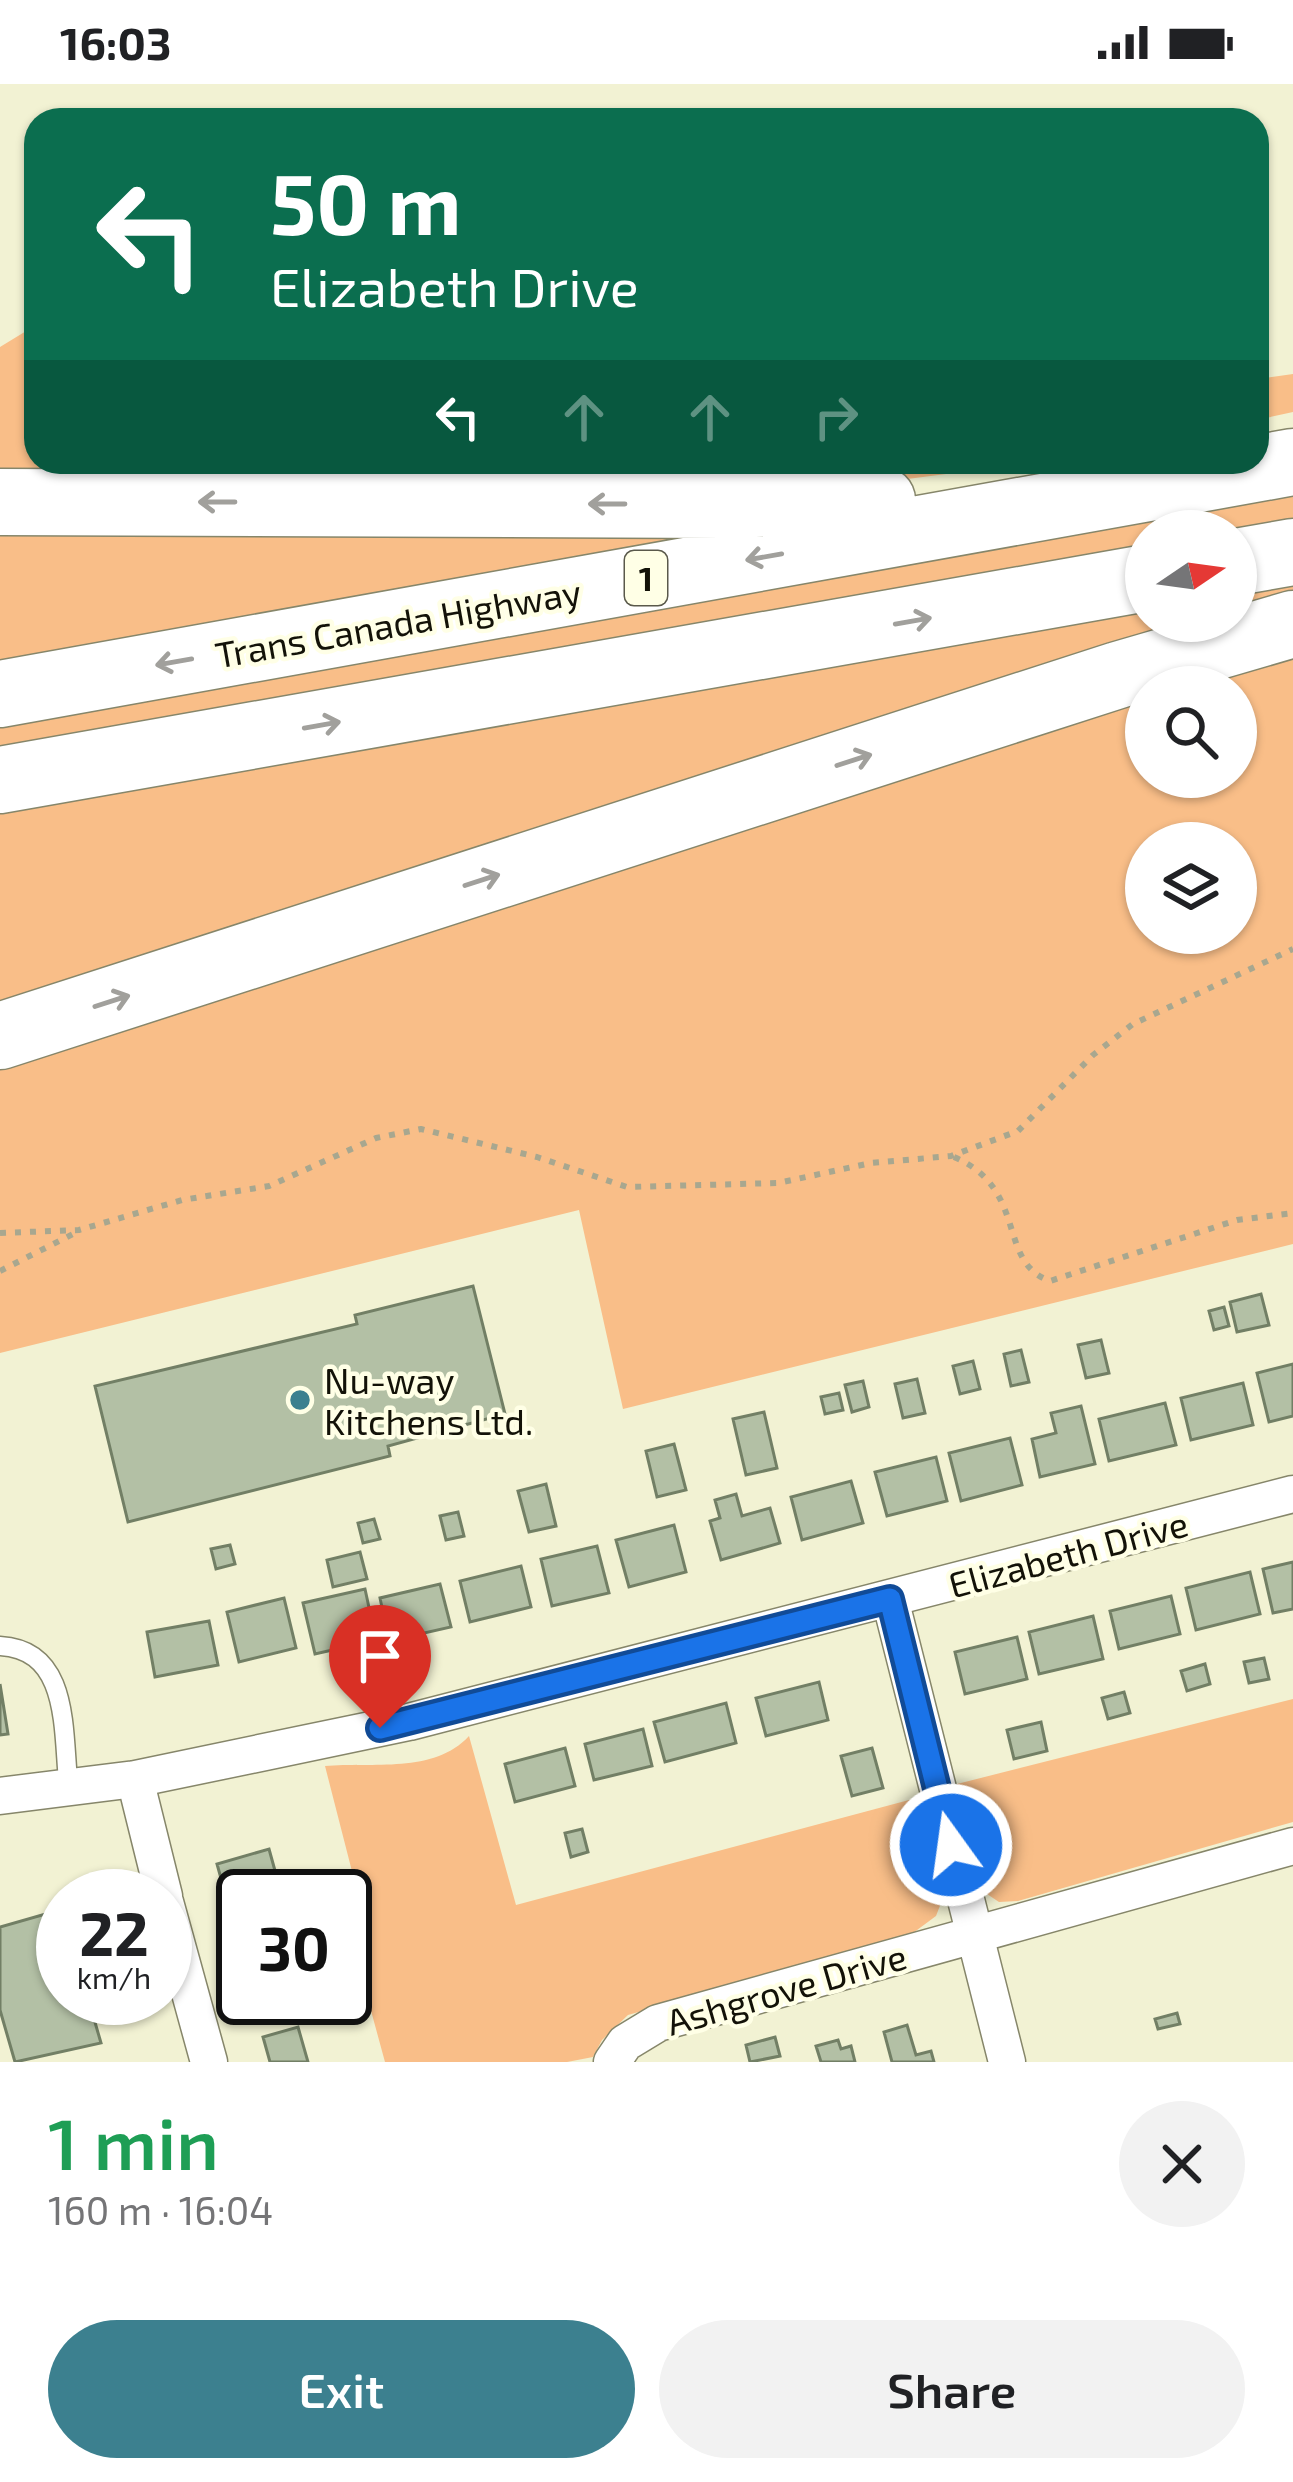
<!DOCTYPE html>
<meta charset="utf-8">
<style>
body{margin:0;font-family:"Exo 2",sans-serif;background:#f2f2f2;color:#202124;height:100vh;display:flex;flex-direction:column;font-size:45px;white-space:nowrap}
*{box-sizing:border-box;margin:0}
p{font-size:39px;color:#757577}
.icon{flex:none;width:66px;height:66px;fill:none;stroke:currentColor;stroke-width:2;stroke-linecap:round;stroke-linejoin:round}
.map{position:relative;height:1978px;overflow:hidden}
.details{display:flex;flex-direction:column;background:#fff;flex:1}
.details>*{flex:none}
.top-card{position:absolute;left:24px;top:24px;width:1245px;height:366px;border-radius:36px;box-shadow:0 3px 9px #0004;background:#0b6e4f;color:#fff;overflow:hidden}
.needle{width:78px;rotate:77deg}
.tools{position:absolute;left:1125px;top:426px;display:grid;gap:24px}
.tools a{display:grid;place-items:center;width:132px;height:132px;border-radius:50%;background:#fff;box-shadow:0 3px 9px #0004;font-size:60px}
.speed{position:absolute;left:36px;top:1785px;display:flex;gap:24px;font-size:60px;font-weight:700;text-align:center}
.speed>*{display:grid;place-content:center;width:156px;height:156px;border-radius:50%;background:#fff;box-shadow:0 3px 9px #0004;line-height:1}
.speed small{font-size:30px;font-weight:400}
.speed .limit{border:6px solid #111;border-radius:18px;background:#fff;color:#111}
.pin{position:absolute;display:grid;place-items:center;width:102px;height:102px;color:#fff;margin:-123px -51px;border-radius:50% 50% 50% 0;rotate:-45deg;box-shadow:0 0 12px #0007}
.pin .icon{rotate:45deg}
.me{position:absolute;width:132px;margin:-66px;rotate:346deg;stroke-linejoin:round;filter:drop-shadow(0 0 9px #0008)}
.turn{display:flex;align-items:center;gap:42px;height:252px;padding:0 48px;font-size:54px}
.turn .icon{width:156px;height:156px;stroke-width:2.5}
.turn b{display:block;font-size:84px;line-height:102px}
.lanes{display:flex;align-items:center;height:114px;padding:0 48px;background:#0003;justify-content:center;gap:60px;direction:ltr}
.lanes .off{opacity:.35}
.round{display:grid;place-items:center;flex:none;width:126px;height:126px;border-radius:63px;background:#f2f2f2}
.head{display:flex;align-items:center;justify-content:space-between;height:204px;padding:0 48px}
h1{font-size:72px;font-weight:600;line-height:90px;color:#1e9e55}
.cta{display:flex;gap:24px;margin-top:auto;padding:24px 48px}
.cta a{flex:1;height:138px;border-radius:72px;background:#3c808f;color:#fff;font-size:48px;font-weight:600;line-height:138px;text-align:center}
.cta a+a{background:#f2f2f2;color:#202124}
.status{display:flex;justify-content:space-between;align-items:center;height:84px;padding:0 60px;background:#fff;direction:ltr}
.status svg{height:33px;fill:currentColor}
.map>svg:first-child{display:block}
</style>
<div class="status"><b>16:03</b><svg viewBox="0 0 49 12"><path d="M0 12V9h3v3zM5 12V6h3v6zM10 12V3h3v9zM15 12V0h3v12zM26 1h20v11H26zM47 4h2v5h-2z"/></svg></div>
<div class="map">
<svg width="1293" height="1978" viewBox="0 0 1293 1978">
<rect width="100%" height="100%" fill="#f2f2d3"/>
<!-- green -->
<path fill="#f9be88" fill-rule="evenodd" d="M36,241V378H1040L822,406L0,403V263Z
M1293,290V328L1257,336V295Z
M1293,410V442L1146,447V469L0,670V637Z
M861,429L0,580V432Z
M1293,498V528L0,940V728L1146,525V537H1236V509Z
M1293,553V1160L623,1325L579,1126L0,1269V963ZM1146,603H1236V693H1146ZM1146,759H1236V849H1146Z
M1293,1615V1738L1018,1817L999,1818L984,1808L953,1701Z
M469,1652L516,1821L924,1712L946,1806L936,1832L913,1849L628,1931L602,1956L593,1973L567,1978H385L355,1868V1799L325,1682C372,1678 434,1690 469,1652Z"/>
<!-- building -->
<path fill="#b3c0a5" stroke="#727f65" stroke-width="3" d="M473,1202L505,1330L388,1362L390,1372L128,1438L95,1302L357,1240L355,1231Z
M1261,1210L1269,1241L1237,1248L1230,1218Z
M1224,1223L1229,1242L1214,1246L1209,1227Z
M1101,1256L1109,1289L1086,1294L1078,1261Z
M1021,1266L1029,1298L1011,1302L1004,1270Z
M973,1277L980,1305L960,1310L953,1282Z
M1293,1280V1332L1269,1338L1257,1289Z
M917,1295L925,1329L903,1334L895,1300Z
M863,1297L869,1323L852,1328L845,1301Z
M1243,1299L1253,1341L1191,1356L1181,1314Z
M839,1309L843,1326L825,1330L821,1313Z
M1165,1319L1176,1361L1109,1377L1099,1335Z
M1081,1322L1095,1380L1040,1393L1032,1355L1056,1349L1051,1329Z
M764,1328L777,1384L746,1391L733,1335Z
M1010,1354L1022,1401L961,1417L949,1369Z
M674,1360L686,1406L657,1413L646,1367Z
M936,1373L947,1417L887,1432L875,1388Z
M851,1397L863,1439L802,1456L791,1413Z
M546,1400L556,1442L529,1448L518,1407Z
M736,1410L742,1432L770,1424L780,1459L721,1476L710,1437L720,1434L715,1416Z
M458,1428L464,1452L446,1456L440,1432Z
M374,1435L380,1455L363,1459L358,1439Z
M674,1441L686,1488L629,1503L616,1456Z
M230,1461L235,1480L216,1485L211,1465Z
M597,1462L609,1509L552,1522L541,1475Z
M360,1468L367,1495L333,1503L327,1476Z
M1293,1478V1525L1273,1529L1263,1485Z
M521,1482L531,1523L470,1538L460,1497Z
M1250,1488L1260,1530L1196,1546L1186,1504Z
M440,1500L451,1543L389,1557L380,1514Z
M365,1505L376,1556L315,1570L303,1519Z
M1171,1512L1180,1550L1119,1565L1110,1527Z
M284,1514L296,1564L239,1578L227,1528Z
M1093,1532L1103,1575L1039,1590L1029,1548Z
M209,1537L218,1581L155,1593L147,1548Z
M1017,1553L1027,1595L965,1610L955,1568Z
M1264,1574L1269,1595L1249,1599L1244,1578Z
M1205,1580L1210,1600L1187,1607L1181,1587Z
M819,1598L828,1636L766,1652L756,1614Z
M0,1600L8,1650L0,1651Z
M1124,1608L1130,1629L1108,1635L1102,1614Z
M726,1619L736,1659L665,1678L654,1638Z
M1041,1638L1047,1667L1014,1675L1007,1646Z
M643,1645L652,1682L594,1696L585,1660Z
M565,1664L575,1702L515,1718L505,1680Z
M872,1664L883,1704L852,1712L841,1672Z
M582,1745L588,1768L571,1773L565,1749Z
M269,1765L282,1812H243V1839L234,1841L217,1780Z
M63,1825V1914H88L101,1959L15,1978L0,1926V1843Z
M1177,1929L1180,1940L1158,1945L1155,1935Z
M907,1941L916,1971L931,1967L934,1978H892L884,1948Z
M298,1943L308,1978H270L263,1953Z
M775,1953L780,1972L750,1978L746,1961Z
M838,1956L841,1965L851,1962L855,1978H821L816,1962Z"/>
<g fill="none" stroke-linecap="round" stroke-linejoin="round">
<!-- service casing -->
<g stroke="#86866a" stroke-width="21">
<path id="service" d="M0,1562C72,1566 62,1650 69,1706"/>
</g>
<!-- minor casing -->
<g stroke="#86866a" stroke-width="39">
<path id="minor" d="M890,1515L1007,1978
M135,1695L164,1812
M0,1712L135,1695L409,1638L1293,1410
M165,1818L209,1978
M612,1978L625,1959L658,1939L1293,1762"/>
</g>
<!-- motorway casing -->
<g stroke="#86866a" stroke-width="69">
<path id="motorway" d="M0,418L723,421L882,416
M1236,478L1293,468
M0,610L1293,378
M0,696L1146,494
M0,952L1118,591L1293,540"/>
</g>
<!-- path -->
<path stroke="#a8a78f" stroke-width="6" stroke-dasharray="6 9" stroke-linecap="butt" d="M954,1073C1029,1105 996,1178 1050,1197L1237,1136L1293,1129
M0,1149L79,1146L182,1116L269,1102L376,1054L421,1045L537,1073L627,1103L778,1099L871,1079L951,1072L1018,1047L1093,971L1133,940L1293,865
M0,1187L77,1148"/>
<!-- service -->
<use href="#service" stroke="#fff" stroke-width="18"/>
<!-- minor -->
<use href="#minor" stroke="#fff" stroke-width="36"/>
<!-- motorway -->
<use href="#motorway" stroke="#fff" stroke-width="66"/>
</g>
<!-- one-way arrows -->
<defs><path id="oneway-shaft" d="M-6 0H5M1.5-3L5.5 0L1.5 3" fill="none" stroke-width="1.6" stroke-linecap="round" stroke-linejoin="round" transform="scale(3)"/></defs>
<g stroke="#a1a09c">
<use href="#oneway-shaft" transform="translate(217 418) rotate(-180)"/>
<use href="#oneway-shaft" transform="translate(607 420) rotate(-180)"/>
<use href="#oneway-shaft" transform="translate(764 473) rotate(170)"/>
<use href="#oneway-shaft" transform="translate(913 537) rotate(-10)"/>
<use href="#oneway-shaft" transform="translate(174 578) rotate(170)"/>
<use href="#oneway-shaft" transform="translate(322 641) rotate(-10)"/>
<use href="#oneway-shaft" transform="translate(854 676) rotate(-18)"/>
<use href="#oneway-shaft" transform="translate(482 796) rotate(-18)"/>
<use href="#oneway-shaft" transform="translate(112 917) rotate(-18)"/>
</g>
<g fill="none" stroke-linecap="round" stroke-linejoin="round">
<!-- route casing -->
<g stroke="#114b97" stroke-width="30">
<path id="route" d="M380,1644L890,1515L951,1761"/>
</g>
<!-- route -->
<use href="#route" stroke="#1a73e8" stroke-width="21"/>
</g>
<!-- markers -->
<circle fill="#3c808f" stroke="#ffffe6" stroke-width="4.5" cx="300" cy="1316" r="12"/>
<g text-anchor="middle" dominant-baseline="central" stroke-width="9" stroke-linejoin="round" paint-order="stroke">
<!-- shield labels -->
<rect fill="#ffffe6" stroke="#5a594b" stroke-width="3" x="625" y="467" width="42" height="54" rx="9"/>
<g font-size="33" font-weight="bold" fill="#131208">
<text x="646" y="494">1</text>
</g>
<!-- street labels -->
<g font-size="36" fill="#131208" stroke="#ffffe6">
<text transform="translate(398 538) rotate(-10)">Trans Canada Highway</text>
<text transform="translate(1068 1469) rotate(-15)">Elizabeth Drive</text>
<text transform="translate(786 1904) rotate(-16)">Ashgrove Drive</text>
</g>
<!-- poi labels -->
<g font-size="36" fill="#131208" stroke="#ffffe6" text-anchor="start">
<text x="324" y="1295">Nu-way<tspan x="324" dy="41">Kitchens Ltd.</tspan></text>
</g>
</g>
</svg>
<div class="tools">
<a><svg class="needle" viewBox="-14 -14 28 28"><path d="M0-13l5 13h-10z" fill="#e53935"/><path d="M0 13l5-13h-10z" fill="#757577"/></svg></a>
<a><svg class="icon" aria-label="search" viewBox="0 0 24 24"><circle cx="10" cy="10" r="6"/><path d="M15 15l6 6"/></svg></a>
<a><svg class="icon" aria-label="layers" viewBox="0 0 24 24"><path d="M12 4l9 5-9 5-9-5zM3 14l9 5 9-5"/></svg></a>
</div>
<div class="speed"><div>22<small>km/h</small></div><div class="limit">30</div></div>
<div class="pin" style="left:380px;top:1644px;background:#d93025"><svg class="icon" aria-label="arrive" viewBox="0 0 24 24"><path d="M6 21V4h12l-3 4 3 4H6"/></svg></div>
<svg class="me" style="left:951px;top:1761px" viewBox="-20 -20 40 40"><circle r="17" fill="#1a73e8" stroke="#fff" stroke-width="3"/><path d="M0-11L8 9 0 5-8 9z" fill="#fff"/></svg>
<div class="top-card">
<div class="turn"><svg class="icon" aria-label="left" viewBox="0 0 24 24"><path d="M17 20v-9H6M10 6l-5 5 5 5"/></svg><div><b>50 m</b>Elizabeth Drive</div></div>
<div class="lanes"><svg class="icon" aria-label="left" viewBox="0 0 24 24"><path d="M17 20v-9H6M10 6l-5 5 5 5"/></svg><svg class="icon off" aria-label="ahead" viewBox="0 0 24 24"><path d="M12 20V5M6 11l6-6 6 6"/></svg><svg class="icon off" aria-label="ahead" viewBox="0 0 24 24"><path d="M12 20V5M6 11l6-6 6 6"/></svg><svg class="icon off" aria-label="right" viewBox="0 0 24 24"><path d="M7 20v-9h11M14 6l5 5-5 5"/></svg></div>
</div>
</div>
<section class="details">
<div class="head"><div><h1>1 min</h1><p>160 m · 16:04</p></div><a class="round"><svg class="icon" aria-label="close" viewBox="0 0 24 24"><path d="M6 6l12 12M18 6L6 18"/></svg></a></div>
<div class="cta"><a>Exit</a><a>Share</a></div>
</section>
